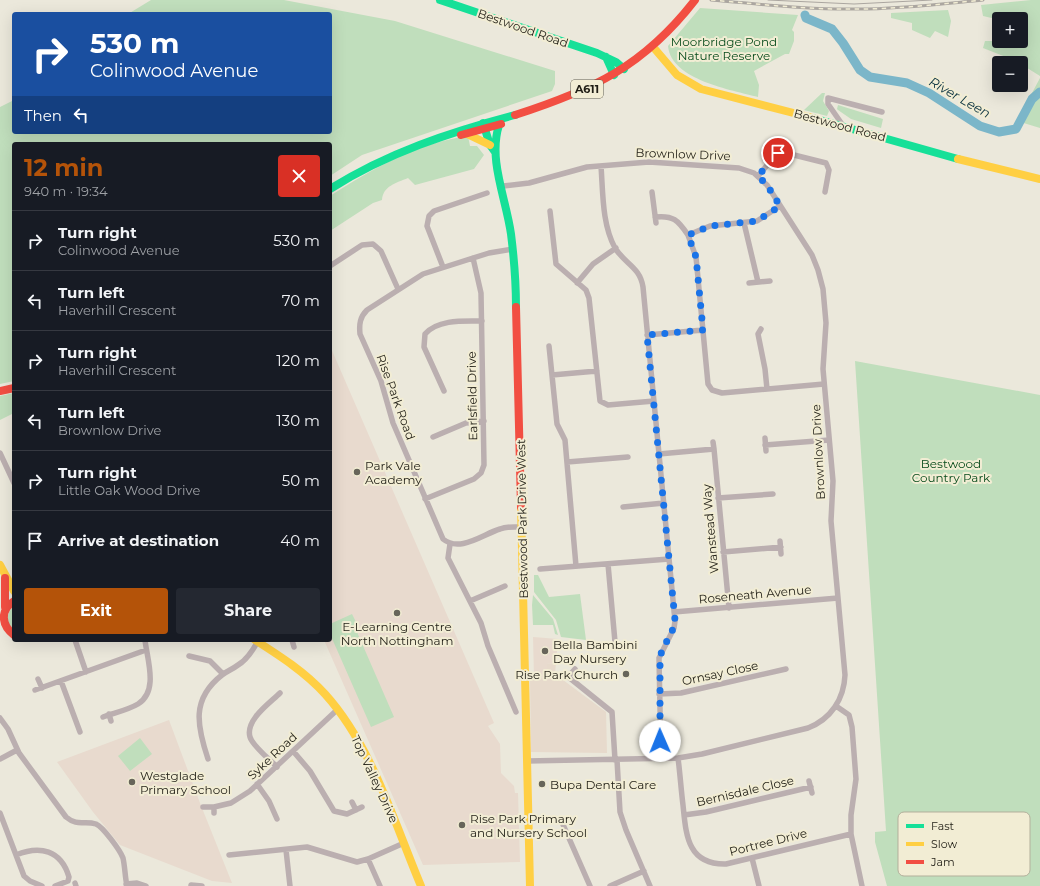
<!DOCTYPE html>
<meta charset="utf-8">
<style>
body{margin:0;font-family:Montserrat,sans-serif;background:#242831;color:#f1f3f6;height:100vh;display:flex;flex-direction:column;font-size:15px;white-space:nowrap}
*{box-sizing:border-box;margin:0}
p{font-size:13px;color:#9ea1a6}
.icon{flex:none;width:22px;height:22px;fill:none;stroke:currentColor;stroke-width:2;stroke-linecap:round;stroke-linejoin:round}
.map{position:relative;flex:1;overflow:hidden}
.sheet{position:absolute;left:12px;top:142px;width:320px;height:500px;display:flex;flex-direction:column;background:#171b24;border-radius:4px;box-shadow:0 4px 16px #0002}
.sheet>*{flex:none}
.hud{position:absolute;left:12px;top:12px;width:320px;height:122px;border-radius:4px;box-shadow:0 4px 16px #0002;background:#1a4fa0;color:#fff;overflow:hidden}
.controls{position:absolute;left:992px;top:12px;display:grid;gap:8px}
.controls a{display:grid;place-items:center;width:36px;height:36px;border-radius:4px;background:#171b24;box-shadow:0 4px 16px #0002;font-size:20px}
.pin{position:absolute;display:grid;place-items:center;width:34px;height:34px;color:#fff;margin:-17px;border:2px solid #fff;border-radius:50%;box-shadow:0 1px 4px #0007}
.me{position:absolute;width:44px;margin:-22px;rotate:359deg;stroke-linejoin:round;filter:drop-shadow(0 0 3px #0008)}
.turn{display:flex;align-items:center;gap:14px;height:84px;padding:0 12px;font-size:18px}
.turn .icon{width:52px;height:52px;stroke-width:2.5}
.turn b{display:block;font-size:28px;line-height:34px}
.then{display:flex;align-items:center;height:38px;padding:0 12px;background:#0003;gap:8px;font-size:15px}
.round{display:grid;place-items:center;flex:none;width:42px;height:42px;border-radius:4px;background:#242831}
.head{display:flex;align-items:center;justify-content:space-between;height:68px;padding:0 12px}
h1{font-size:24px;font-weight:700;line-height:30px;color:#b45309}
.action{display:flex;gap:8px;margin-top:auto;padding:8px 12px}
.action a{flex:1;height:46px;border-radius:4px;background:#b45309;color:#fff;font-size:16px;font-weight:700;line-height:46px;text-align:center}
.action a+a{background:#242831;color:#f1f3f6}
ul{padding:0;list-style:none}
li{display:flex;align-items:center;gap:12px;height:60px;padding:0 12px;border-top:1px solid #363941}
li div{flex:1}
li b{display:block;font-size:15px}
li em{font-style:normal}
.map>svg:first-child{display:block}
</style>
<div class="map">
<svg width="1040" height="886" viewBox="0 0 1040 886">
<rect width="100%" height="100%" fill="#ebe8db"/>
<!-- commercial -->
<path fill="#e7dacc" d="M556,663L555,674L606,712L607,753L531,752L530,678L547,677L546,664Z"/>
<!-- education -->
<path fill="#e8dace" d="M330,346L494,723L488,726L500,744L501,773L514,786L515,793H518L520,862L423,865L324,640H330Z
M533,637L558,639L556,663L547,664V677H534Z
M169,720L200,803L232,883L212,881L120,845L93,812L57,762Z"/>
<!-- green -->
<path fill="#c0debc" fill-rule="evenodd" d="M151,0H284L395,21L555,71V84L552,91L362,155L330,176V144H14V381L0,384V107L14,100V132H330V14H128Z
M1031,0H1040V76L1016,61L983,48L985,41H992L997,31L996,19L983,16L981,5ZM999,19H1021V41H999Z
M700,8L798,15L792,30L794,32V41L789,54H785L754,71L759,85L758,97C732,90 671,80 668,46Z
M948,10L951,21L948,37L935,31L930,38L912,30V23L891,18V13Z
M1040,78V128L1017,121Z
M822,93H825L823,101L829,111L827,116L804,110Z
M838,105L883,119L881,128L851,119L838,110L837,109Z
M468,136L470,146H477L484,155L474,169L415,185L408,178C396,183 383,186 382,200L373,203L330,231V196C372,169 417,143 468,136Z
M855,361L1040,395V886H887L875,842V832L886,831Z
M14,393V413L0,420V396Z
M534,575H538L549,597L580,594L586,640L561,637L556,620L534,592Z
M533,595L553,619L558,635L555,634L553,625H533L532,605Z
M14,606V629C5,623 6,613 14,606Z
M352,614L360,630L357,632L394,717L371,727L330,634V624Z
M140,738L152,754L130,771L118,756Z"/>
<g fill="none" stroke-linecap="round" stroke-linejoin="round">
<!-- river -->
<path stroke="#7bb6c9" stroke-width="9" d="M805,15L806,18L832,29L843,43L860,70L870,77L907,83L929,93L980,126L999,132L1016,129L1032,99L1040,92"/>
<!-- street -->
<path stroke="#bbafb0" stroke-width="5.5" d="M844,127L828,104V98L882,112
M601,166C603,193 602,224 615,248C625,264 640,267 643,287L675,621L674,628L659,658L661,758
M758,176L776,155L782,152L826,163L829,170L825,192
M503,186L529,183L587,167L649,162L739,168L754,173L767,185L812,255L818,270L823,289L826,323L823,369L833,481L831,521L845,675C844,699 831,719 808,728L702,754L678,758L527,761
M652,192L656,223
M780,206L757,221L710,226L688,235L696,257L708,384L712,390L722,393L824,384
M550,211L556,264L586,290L589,298L600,401L608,405L654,401
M655,217C673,215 678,220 688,235
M744,223L758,282
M513,249L489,253L423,274L367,310C360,317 359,324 360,334L381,381L393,423L443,539C460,553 483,534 500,529C507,526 515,527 522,527
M330,266L362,245L373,244L381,251L398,289
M443,267L427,226L429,216L434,211L487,193
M577,283L593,264L616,248
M749,283L770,281
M761,329L758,334L765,369L767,389
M647,335L703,330
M549,346L557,424L565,440L576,566
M552,375L597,371
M444,391L424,347L425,334C438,319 464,321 482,321
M433,437L466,423L484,421
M765,438L766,451
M713,442L714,449
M765,445L829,440
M0,453L14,483
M659,454L714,449L729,608
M567,462L628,457
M718,498L773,494
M425,499L474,479L481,473L484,465L481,293L473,258
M623,507L664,503
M780,541L781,554
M450,544L448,558L481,623L488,646L516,712
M723,552L781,547
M608,564L615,642
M540,569L669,559
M470,601L505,586
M674,612L838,598
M75,640L86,672
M292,640L294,647
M189,656L210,661L223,674
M562,674L566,675L612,712L615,760
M568,677L575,669
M38,679L42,688
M61,681L80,732
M35,690L146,650
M659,694L681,693L786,669
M836,706L849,715L852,727L856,779L851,815V834L862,886
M109,714L111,721
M103,717C114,713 128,710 138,704C159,691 147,659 145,640
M0,718L8,729L19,753L66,817C78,827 84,820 96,824C103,827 120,850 123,858C125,867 125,877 127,886
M293,751L310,771L334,811L347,814L362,807
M678,758C680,773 681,789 683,805C686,834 687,865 726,864L851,834
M0,759L17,750
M208,759C197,726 191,699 222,675C227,671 233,669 238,665C247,660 253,650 258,641
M617,760L620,812L626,830L650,886
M277,767C270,760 252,745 250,737C245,720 270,703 280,693
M809,781L812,793
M257,784L269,801L277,819
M352,802L356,810
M203,807H214L231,803L250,791L338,709
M214,807V813
M0,813L24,876L30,881L42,886
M684,815L706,812L811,787
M561,820L590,886
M286,850L290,886
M16,855C40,845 61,850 69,877L68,881L55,886
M229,855L307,847L357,862L368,859L404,843
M752,858L759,886
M368,859L380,886
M75,883L76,886
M126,884L137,883L146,886
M191,885L202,886
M610,886L644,871"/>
<!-- fast -->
<path stroke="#16e098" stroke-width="8" d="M440,0L597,53L616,62L624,69
M606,57L614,75
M813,118L958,159
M483,123L490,145L495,152
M499,125C488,160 506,198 511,234C514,258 516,283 516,307
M330,189C387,153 450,132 515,115"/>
<!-- slow -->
<path stroke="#ffcf43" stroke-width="8" d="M654,48L677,75L701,89L813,118
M467,134L490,145
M958,159L1040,179
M521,507L530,886
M0,565L14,591
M255,640C280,656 305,672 325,694C372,746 394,822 421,886"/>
<!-- jam -->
<path stroke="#f24e42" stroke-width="8" d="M515,115C593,90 644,66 695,0
M461,135L501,124
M516,307L521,507
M0,391L14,388
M5,578V607
M14,601C0,610 1,625 14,635"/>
<!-- tram -->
<path stroke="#aba6a0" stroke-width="1" d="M768,0L854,4L932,0"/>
<!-- rail casing -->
<g stroke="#aba6a0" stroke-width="3">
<path id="rail" d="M711,0C760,4 809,10 858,9C900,9 941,4 983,0"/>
</g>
<!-- rail -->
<use href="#rail" stroke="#f2edd4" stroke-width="1.5" stroke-dasharray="4.5" stroke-linecap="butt"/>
</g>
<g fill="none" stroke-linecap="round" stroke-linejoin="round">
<!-- route -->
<path stroke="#1a73e8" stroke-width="7" stroke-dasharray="0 12.6" d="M660,741V658C662,645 674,634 675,620L647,335L703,330L696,257L688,235L710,226L757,221L780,206L767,185L758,176L778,153"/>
</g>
<!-- markers -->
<g fill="#67655a" stroke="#f2edd4" stroke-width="1.5">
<circle cx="357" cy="472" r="4"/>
<circle cx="397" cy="613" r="4"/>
<circle cx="545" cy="651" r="4"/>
<circle cx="626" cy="674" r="4"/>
<circle cx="132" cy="782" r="4"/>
<circle cx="542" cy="784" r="4"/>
<circle cx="462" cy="825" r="4"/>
</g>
<g text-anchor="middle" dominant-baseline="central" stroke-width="4" stroke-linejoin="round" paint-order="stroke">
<!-- shield labels -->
<rect fill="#f2edd4" stroke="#5f5c4e" stroke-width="1" x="571" y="80" width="32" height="18" rx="3"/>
<g font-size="11" font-weight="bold" fill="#201e15">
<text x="587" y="89">A611</text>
</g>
<!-- street labels -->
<g font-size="12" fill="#201e15" stroke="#f2edd4">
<text transform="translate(523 28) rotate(19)">Bestwood Road</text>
<text transform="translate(840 125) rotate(15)">Bestwood Road</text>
<text transform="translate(683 154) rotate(2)">Brownlow Drive</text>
<text transform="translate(472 396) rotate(-91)">Earlsfield Drive</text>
<text transform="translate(396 397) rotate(70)">Rise Park Road</text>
<text transform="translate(818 452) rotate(-93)">Brownlow Drive</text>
<text transform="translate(522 519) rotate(-91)">Bestwood Park Drive West</text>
<text transform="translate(710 529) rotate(-95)">Wanstead Way</text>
<text transform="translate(755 594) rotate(-5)">Roseneath Avenue</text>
<text transform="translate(720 673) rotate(-12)">Ornsay Close</text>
<text transform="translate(272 756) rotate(-43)">Syke Road</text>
<text transform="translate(375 779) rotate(65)">Top Valley Drive</text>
<text transform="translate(745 791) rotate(-13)">Bernisdale Close</text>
<text transform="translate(768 842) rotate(-14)">Portree Drive</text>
</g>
<!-- park labels -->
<g font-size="12" fill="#074b1b" stroke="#f2edd4">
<text x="724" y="41">Moorbridge Pond<tspan x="724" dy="14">Nature Reserve</tspan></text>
<text x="951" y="463">Bestwood<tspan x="951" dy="14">Country Park</tspan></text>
</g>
<!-- poi labels -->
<g font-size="12" fill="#201e15" stroke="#f2edd4" text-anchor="start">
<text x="365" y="465">Park Vale<tspan x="365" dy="14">Academy</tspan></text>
<text x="397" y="626" text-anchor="middle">E-Learning Centre<tspan x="397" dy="14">North Nottingham</tspan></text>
<text x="553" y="644">Bella Bambini<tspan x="553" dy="14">Day Nursery</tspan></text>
<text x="618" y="674" text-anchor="end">Rise Park Church</text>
<text x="140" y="775">Westglade<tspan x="140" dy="14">Primary School</tspan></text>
<text x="550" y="784">Bupa Dental Care</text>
<text x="470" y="818">Rise Park Primary<tspan x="470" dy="14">and Nursery School</tspan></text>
</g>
<!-- water labels -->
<g font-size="13" font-style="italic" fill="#0b3341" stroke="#f2edd4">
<text transform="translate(960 97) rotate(30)">River Leen</text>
</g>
</g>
<!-- legend -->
<rect x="898" y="812" width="132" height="64" rx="6" fill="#f2edd4" stroke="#b3af9b" stroke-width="1"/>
<rect x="906" y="824" width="18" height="4" fill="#16e098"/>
<rect x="906" y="842" width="18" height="4" fill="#ffcf43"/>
<rect x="906" y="860" width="18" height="4" fill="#f24e42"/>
<g font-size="11" fill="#201e15">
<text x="931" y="830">Fast</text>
<text x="931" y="848">Slow</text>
<text x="931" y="866">Jam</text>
</g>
</svg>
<div class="controls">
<a>+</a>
<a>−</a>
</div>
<div class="pin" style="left:778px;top:153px;background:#d93025"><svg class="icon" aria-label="arrive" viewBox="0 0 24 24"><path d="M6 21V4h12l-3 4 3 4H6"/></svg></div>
<svg class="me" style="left:660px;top:741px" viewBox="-20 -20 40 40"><circle r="19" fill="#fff"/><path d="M0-13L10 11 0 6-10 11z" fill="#1a73e8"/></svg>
<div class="hud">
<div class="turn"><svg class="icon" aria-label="right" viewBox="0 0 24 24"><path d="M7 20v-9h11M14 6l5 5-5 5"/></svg><div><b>530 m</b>Colinwood Avenue</div></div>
<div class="then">Then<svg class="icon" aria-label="left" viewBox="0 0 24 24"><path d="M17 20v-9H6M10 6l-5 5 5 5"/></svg></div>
</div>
<section class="sheet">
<div class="head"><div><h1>12 min</h1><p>940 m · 19:34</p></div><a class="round" style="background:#d93025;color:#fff"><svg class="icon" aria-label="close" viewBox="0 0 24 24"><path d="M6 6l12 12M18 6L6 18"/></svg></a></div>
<ul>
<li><svg class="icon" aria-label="right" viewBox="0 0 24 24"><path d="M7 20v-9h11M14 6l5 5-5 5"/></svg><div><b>Turn right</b><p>Colinwood Avenue</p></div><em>530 m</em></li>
<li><svg class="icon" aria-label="left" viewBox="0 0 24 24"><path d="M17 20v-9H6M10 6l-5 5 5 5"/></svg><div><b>Turn left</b><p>Haverhill Crescent</p></div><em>70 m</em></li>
<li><svg class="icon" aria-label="right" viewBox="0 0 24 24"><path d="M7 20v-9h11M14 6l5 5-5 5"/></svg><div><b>Turn right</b><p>Haverhill Crescent</p></div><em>120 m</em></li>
<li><svg class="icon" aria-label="left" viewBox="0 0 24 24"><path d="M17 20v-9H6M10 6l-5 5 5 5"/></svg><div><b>Turn left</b><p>Brownlow Drive</p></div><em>130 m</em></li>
<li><svg class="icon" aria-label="right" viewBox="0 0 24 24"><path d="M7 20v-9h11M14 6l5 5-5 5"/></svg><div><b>Turn right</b><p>Little Oak Wood Drive</p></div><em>50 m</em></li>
<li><svg class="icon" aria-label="arrive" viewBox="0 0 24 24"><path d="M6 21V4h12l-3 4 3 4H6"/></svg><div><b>Arrive at destination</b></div><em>40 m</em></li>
</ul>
<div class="action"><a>Exit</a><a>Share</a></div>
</section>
</div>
